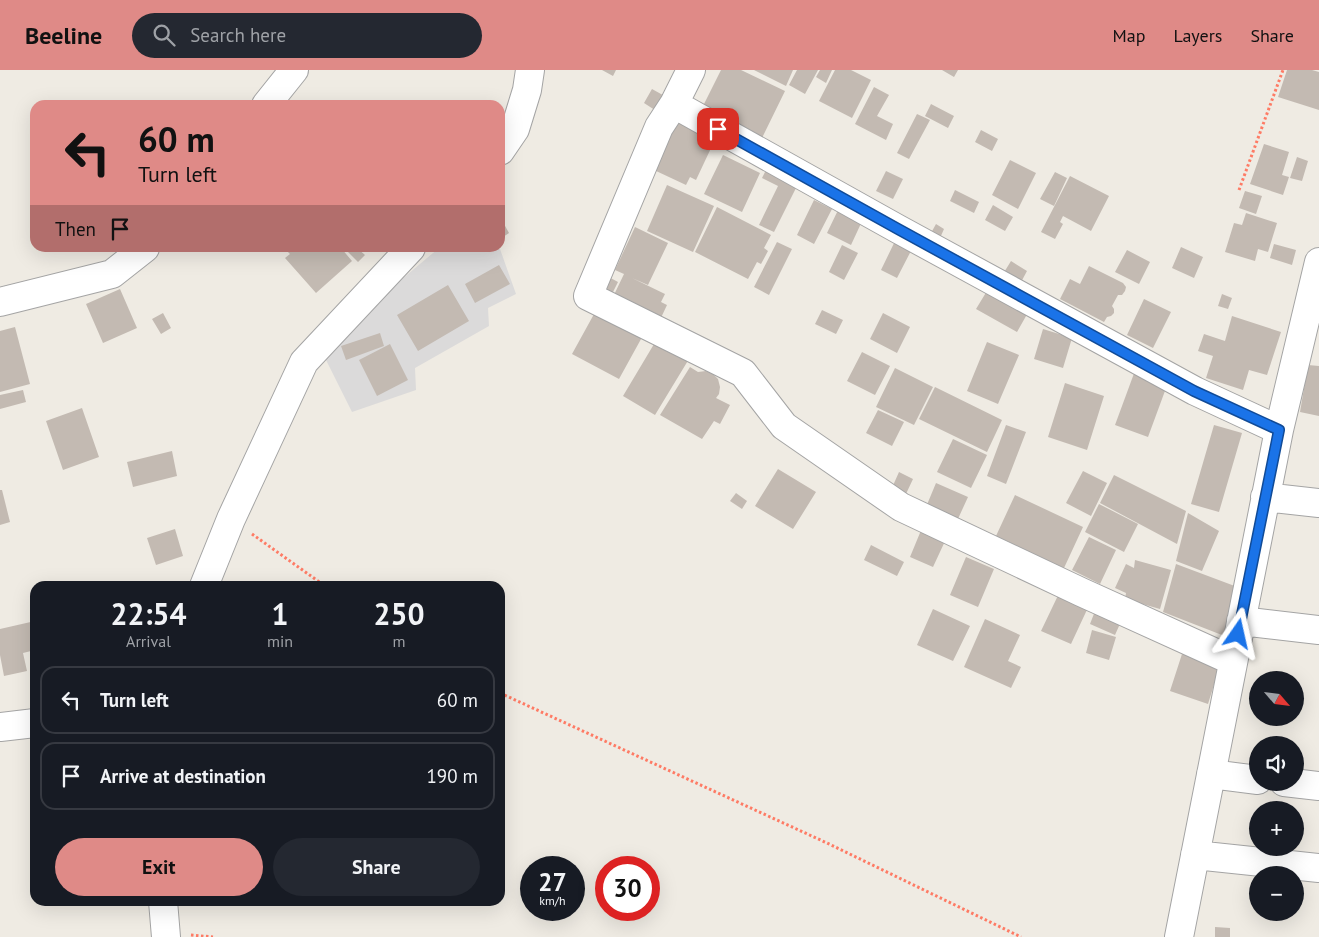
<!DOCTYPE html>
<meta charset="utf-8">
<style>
body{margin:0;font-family:"PT Sans",sans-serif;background:#242831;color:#f1f3f6;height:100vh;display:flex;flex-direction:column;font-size:19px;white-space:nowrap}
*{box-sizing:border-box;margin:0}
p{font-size:16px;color:#9ea1a6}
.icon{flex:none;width:28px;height:28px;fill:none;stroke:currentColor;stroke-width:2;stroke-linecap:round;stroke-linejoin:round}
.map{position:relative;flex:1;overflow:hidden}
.sheet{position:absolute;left:30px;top:511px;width:475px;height:325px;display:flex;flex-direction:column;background:#171b24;border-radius:15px;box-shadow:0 5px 20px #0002}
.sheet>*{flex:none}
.top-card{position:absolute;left:30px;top:30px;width:475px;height:152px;border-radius:15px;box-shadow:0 5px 20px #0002;background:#df8a87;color:#111;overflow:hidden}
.needle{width:32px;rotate:118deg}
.tools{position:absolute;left:1249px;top:601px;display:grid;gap:10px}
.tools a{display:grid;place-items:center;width:55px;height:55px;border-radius:50%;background:#171b24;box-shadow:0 5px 20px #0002;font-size:25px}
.speed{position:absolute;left:520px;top:786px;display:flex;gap:10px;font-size:25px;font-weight:700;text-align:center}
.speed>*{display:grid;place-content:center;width:65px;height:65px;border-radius:50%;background:#171b24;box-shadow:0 5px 20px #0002;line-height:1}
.speed small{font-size:12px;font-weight:400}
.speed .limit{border:8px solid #d22;background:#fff;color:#111}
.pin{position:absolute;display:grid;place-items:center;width:42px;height:42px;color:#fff;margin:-21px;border-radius:10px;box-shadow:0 2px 8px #0006}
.me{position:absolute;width:55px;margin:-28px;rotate:11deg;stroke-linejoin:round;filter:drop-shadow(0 0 4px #0008)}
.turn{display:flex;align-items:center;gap:18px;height:105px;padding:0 25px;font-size:22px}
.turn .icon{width:65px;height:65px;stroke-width:2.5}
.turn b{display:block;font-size:35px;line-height:42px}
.then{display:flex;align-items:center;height:48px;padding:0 25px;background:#0003;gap:10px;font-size:19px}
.eta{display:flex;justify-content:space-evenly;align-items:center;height:85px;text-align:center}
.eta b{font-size:30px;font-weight:800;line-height:35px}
.primary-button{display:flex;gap:10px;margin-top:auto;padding:10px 25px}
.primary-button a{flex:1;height:58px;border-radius:30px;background:#df8a87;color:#111;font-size:20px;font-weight:800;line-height:58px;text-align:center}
.primary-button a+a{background:#242831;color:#f1f3f6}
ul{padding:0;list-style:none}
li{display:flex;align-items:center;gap:15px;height:68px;margin:0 10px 8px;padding:0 15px;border:2px solid #363941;border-radius:15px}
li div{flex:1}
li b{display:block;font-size:19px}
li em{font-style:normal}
header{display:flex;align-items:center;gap:30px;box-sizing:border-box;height:70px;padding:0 25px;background:#df8a87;color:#111}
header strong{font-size:24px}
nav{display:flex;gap:28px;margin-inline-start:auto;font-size:18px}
.search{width:350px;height:45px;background:#242831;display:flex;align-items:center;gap:12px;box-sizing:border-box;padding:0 18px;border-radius:28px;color:#9ea1a6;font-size:19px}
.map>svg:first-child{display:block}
</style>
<header>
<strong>Beeline</strong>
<div class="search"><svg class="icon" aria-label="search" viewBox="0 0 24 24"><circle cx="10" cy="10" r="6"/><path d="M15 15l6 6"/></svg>Search here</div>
<nav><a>Map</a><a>Layers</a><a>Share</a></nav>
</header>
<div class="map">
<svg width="1319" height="867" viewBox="0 0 1319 867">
<rect width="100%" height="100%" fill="#efebe3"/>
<!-- residential -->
<path fill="#dbdada" d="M439,178H470L500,179L516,224L488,238L489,256L415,298L416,320L352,342L326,290L371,235Z"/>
<!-- building -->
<path fill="#c3bab2" d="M602,0H616L613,6Z
M721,0H741L785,21L762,68L702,38Z
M754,0H793L786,16Z
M797,0H818L805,24L789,15Z
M820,0H832L826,13L816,7Z
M835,0H851L871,10L852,48L819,31Z
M942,0H958L954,7Z
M1287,0H1312L1319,2V40L1278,27Z
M874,17L889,25L877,46L893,54L886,70L855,54Z
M652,19L670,29L661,44L644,33Z
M931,34L954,46L948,58L925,46Z
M681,42L711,67L708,73L712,76L696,110L690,107L686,115L654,100Z
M917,44L930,50L909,89L897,83Z
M981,60L998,69L992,81L975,72Z
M1264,74L1289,82L1282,105L1289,107L1283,125L1250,114Z
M723,85L760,103L742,142L704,124Z
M1297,87L1308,91L1302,111L1290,108Z
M1010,90L1036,103L1018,139L992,125Z
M767,98L798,114L774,162L759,155L778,116L762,108Z
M886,101L903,109L893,129L876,121Z
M1055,102L1067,108L1054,136L1040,129Z
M1070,106L1109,126L1091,161L1063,146L1060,152L1063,154L1055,169L1041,162Z
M667,115L714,136L693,182L647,161Z
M955,120L979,132L974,143L950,131Z
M1245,121L1262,126L1256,144L1239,138Z
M814,130L832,139L814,174L797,165Z
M993,135L1013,147L1005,161L985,150Z
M840,136L864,147L851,175L827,163Z
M717,137L771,165L764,178L768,181L761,194L757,192L748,209L695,182Z
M1246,143L1277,153L1268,182L1258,179L1255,191L1225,182L1234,153L1242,155Z
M504,154L509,163L500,169V157Z
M936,154L944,159L940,168L931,163Z
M635,157L668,173L648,215L632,208L665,224L661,232L667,235L659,252L612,229L624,204L615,200Z
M897,167L914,175L897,208L881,200Z
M777,172L792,179L769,225L754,217Z
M1274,174L1296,180L1292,195L1270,188Z
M842,175L858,183L844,210L829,202Z
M1181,177L1203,187L1194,208L1172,198Z
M284,178H341L352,191L316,223L285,188L290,184Z
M344,178H357L365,185L358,192Z
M1127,180L1150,192L1139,214L1115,202Z
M1011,191L1027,201L1020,214L1003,204Z
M499,195L510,214L475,233L465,214Z
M1089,196L1123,213L1126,217L1125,221L1122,225H1118L1112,236L1114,239V243L1111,246L1107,247L1104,252L1060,229L1070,209L1080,214Z
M605,205L618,212L610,228L596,220Z
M448,215L469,251L418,281L397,245Z
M990,216L1030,239L1017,262L976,239Z
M120,219L137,258L103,273L86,234Z
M1222,224L1232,228L1228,239L1218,236Z
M1144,229L1171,242L1153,278L1127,265Z
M599,235L646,260L619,309L572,284Z
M822,240L843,250L836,264L815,254Z
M163,243L171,258L161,264L152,249Z
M883,243L910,257L897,283L870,269Z
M1232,246L1281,262L1267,305L1249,300L1243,320L1206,308L1213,286L1198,281L1204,264L1225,271Z
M15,257L30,314L0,322V261Z
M1043,259L1072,268L1063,298L1034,289Z
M380,263L384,276L346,290L341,276Z
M660,264L692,284L655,345L623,326Z
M987,272L1019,285L998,334L967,321Z
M390,274L408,310L377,326L359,290Z
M862,282L890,296L875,325L847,311Z
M1308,295L1319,296V346L1300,342Z
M690,297L698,302L706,301L713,304L718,309L720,317L719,324L716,328L730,335L720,354L714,351L702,369L660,345Z
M895,298L933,317L914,355L876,337Z
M1136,298L1169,310L1148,367L1115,355Z
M1065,313L1104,326L1087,380L1048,367Z
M935,317L1002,350L987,382L919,349Z
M23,320L26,332L0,339V325Z
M82,338L99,387L63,400L46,351Z
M878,340L904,352L892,376L866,363Z
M1006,355L1026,362L1006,414L987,406Z
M1214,355L1242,363L1219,442L1191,434Z
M953,369L987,385L971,418L937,402Z
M172,381L177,406L133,417L127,392Z
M778,399L816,422L793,459L755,436Z
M1083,401L1107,413L1091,446L1066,433Z
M899,402L913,409L905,426L891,420Z
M1114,405L1186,441L1177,474L1100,433Z
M936,413L968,427L957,451L926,437Z
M0,420H2L10,452L0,455Z
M736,423L747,431L742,439L730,431Z
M1015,425L1083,457L1064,498L996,466Z
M1099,434L1138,454L1124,482L1085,462Z
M1188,443L1219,461L1202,501L1176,491Z
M922,458L946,469L933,497L910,487Z
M175,459L183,486L156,495L147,468Z
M1089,467L1116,480L1100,514L1072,500Z
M871,475L904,492L897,506L864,490Z
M966,487L994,499L978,537L950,525Z
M1135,490L1171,500L1160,539L1125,529L1126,523L1115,518L1126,494L1134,498Z
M1176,494L1240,518L1227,567L1163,542Z
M1063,515L1092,529L1071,574L1041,561Z
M1097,536L1123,547L1115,565L1090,554Z
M933,539L970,556L953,591L917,575Z
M985,549L1020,565L1008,591L1021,597L1011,618L964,597Z
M35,551V580L23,583L27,601L4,606L0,585V559Z
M1092,560L1116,567L1109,590L1086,583Z
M1182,584L1220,595L1208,634L1170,621Z
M1215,857L1230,858V867H1215Z"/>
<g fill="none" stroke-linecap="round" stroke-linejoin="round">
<!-- minor casing -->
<g stroke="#a4a4a4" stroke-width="30">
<path id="minor" d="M691,0L674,34L659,57L588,226L743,303L784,356L901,437L1081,522L1233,591
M674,34L898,159L1195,321L1279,360
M266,35L294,0
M500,81L515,59L527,20L530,0
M0,232L112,204L145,178
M1265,427L1319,433
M204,516L231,449L304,292L411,178
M1241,551L1319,560
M0,657L35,653
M1211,704L1258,710
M1284,712L1319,716
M1195,785L1319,798
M163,831L166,867
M1179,867L1279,360L1319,192"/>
</g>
<!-- path -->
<path stroke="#fe7b65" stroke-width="3" stroke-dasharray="2.5 2.5" stroke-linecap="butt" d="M1239,120L1283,0
M252,464L325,516
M500,623L827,773L1021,867
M191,865L213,867"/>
<!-- minor -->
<use href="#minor" stroke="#fff" stroke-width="28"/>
</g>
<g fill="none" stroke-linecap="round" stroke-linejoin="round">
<!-- route casing -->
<g stroke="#114b97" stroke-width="12">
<path id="route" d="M718,59L898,159L1194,321L1279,360L1238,564"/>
</g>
<!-- route -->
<use href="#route" stroke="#1a73e8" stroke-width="9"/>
</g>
</svg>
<div class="tools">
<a><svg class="needle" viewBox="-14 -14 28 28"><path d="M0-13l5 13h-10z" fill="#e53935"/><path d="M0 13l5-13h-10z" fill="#9ea1a6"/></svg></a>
<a><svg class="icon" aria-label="sound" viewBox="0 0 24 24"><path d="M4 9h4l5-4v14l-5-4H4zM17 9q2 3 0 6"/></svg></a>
<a>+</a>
<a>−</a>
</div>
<div class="speed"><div>27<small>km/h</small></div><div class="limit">30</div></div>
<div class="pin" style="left:718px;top:59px;background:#d93025"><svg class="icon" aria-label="arrive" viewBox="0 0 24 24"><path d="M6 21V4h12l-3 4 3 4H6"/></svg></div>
<svg class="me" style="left:1238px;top:564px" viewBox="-20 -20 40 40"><path d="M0-17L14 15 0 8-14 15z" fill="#1a73e8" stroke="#fff" stroke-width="4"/></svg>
<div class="top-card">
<div class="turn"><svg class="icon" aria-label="left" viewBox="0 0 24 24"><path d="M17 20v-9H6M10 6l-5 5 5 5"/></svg><div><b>60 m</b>Turn left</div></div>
<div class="then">Then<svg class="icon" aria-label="arrive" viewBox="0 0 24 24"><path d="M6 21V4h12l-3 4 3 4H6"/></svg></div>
</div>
<section class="sheet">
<div class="eta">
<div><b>22:54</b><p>Arrival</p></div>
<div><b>1</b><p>min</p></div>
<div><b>250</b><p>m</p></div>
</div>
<ul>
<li><svg class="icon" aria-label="left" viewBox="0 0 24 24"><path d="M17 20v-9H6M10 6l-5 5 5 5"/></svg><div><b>Turn left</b></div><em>60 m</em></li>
<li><svg class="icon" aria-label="arrive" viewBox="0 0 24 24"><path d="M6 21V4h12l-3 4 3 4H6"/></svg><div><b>Arrive at destination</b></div><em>190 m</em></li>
</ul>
<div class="primary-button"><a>Exit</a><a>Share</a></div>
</section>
</div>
